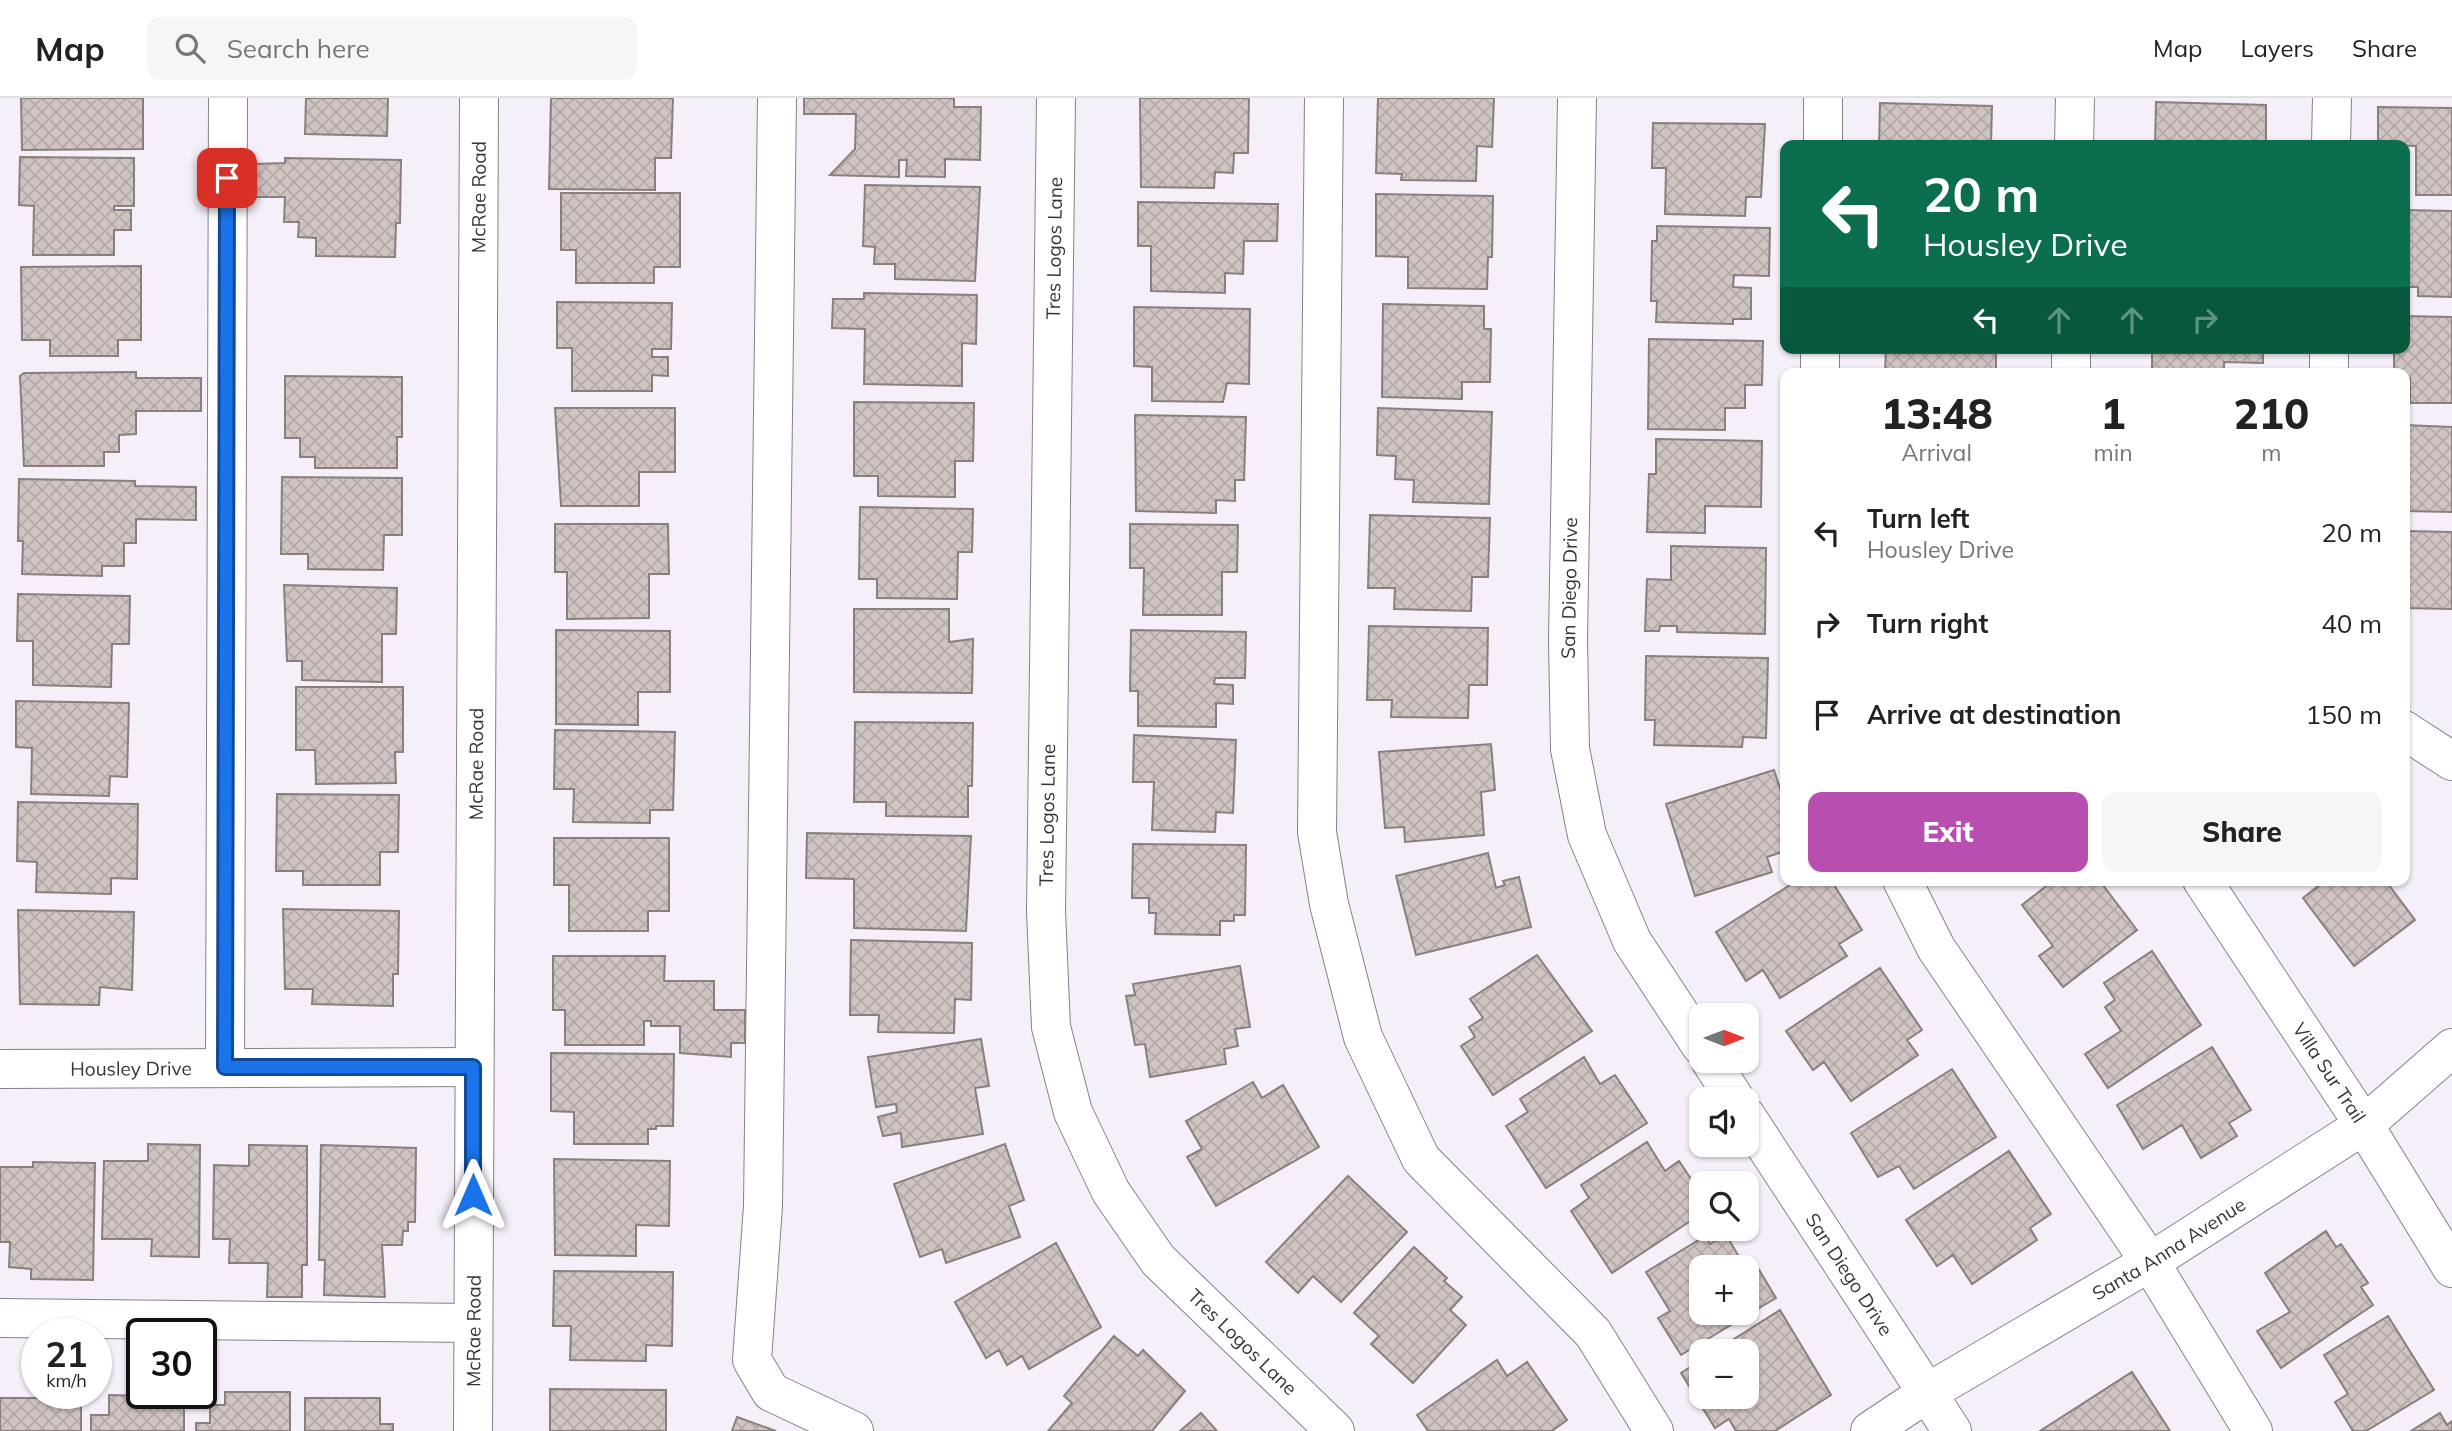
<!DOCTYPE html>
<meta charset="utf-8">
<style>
body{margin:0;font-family:Mulish,sans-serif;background:#f6f6f6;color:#222;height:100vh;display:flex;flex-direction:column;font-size:26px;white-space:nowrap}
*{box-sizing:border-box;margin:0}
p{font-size:23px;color:#767676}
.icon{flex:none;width:38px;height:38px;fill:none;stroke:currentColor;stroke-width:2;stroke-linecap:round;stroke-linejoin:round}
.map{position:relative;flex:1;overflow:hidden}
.side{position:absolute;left:1780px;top:270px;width:630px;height:518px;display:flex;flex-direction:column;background:#fff;border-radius:14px;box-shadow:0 2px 5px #0004}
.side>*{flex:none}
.banner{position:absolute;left:1780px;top:42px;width:630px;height:214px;border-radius:14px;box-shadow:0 2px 5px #0004;background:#0b6e4f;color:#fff;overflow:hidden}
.needle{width:46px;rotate:90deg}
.controls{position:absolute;left:1689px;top:905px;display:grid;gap:14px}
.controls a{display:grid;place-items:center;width:70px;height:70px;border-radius:14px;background:#fff;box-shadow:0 2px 5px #0004;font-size:35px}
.speed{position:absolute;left:21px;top:1220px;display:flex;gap:14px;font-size:35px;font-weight:700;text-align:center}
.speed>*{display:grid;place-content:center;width:91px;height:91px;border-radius:50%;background:#fff;box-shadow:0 2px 5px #0004;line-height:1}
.speed small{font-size:18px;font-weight:400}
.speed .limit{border:4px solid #111;border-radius:10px;background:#fff;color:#111}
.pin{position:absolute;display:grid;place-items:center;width:60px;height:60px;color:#fff;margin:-30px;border-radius:14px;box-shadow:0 4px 10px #0006}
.me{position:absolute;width:77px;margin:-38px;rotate:0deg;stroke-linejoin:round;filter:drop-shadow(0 0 5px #0008)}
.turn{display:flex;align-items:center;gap:24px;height:147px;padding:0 28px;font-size:32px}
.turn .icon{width:91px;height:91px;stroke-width:2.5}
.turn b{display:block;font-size:49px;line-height:60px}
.lanes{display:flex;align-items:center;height:66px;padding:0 28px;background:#0003;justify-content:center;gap:35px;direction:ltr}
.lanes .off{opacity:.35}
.eta{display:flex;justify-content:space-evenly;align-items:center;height:119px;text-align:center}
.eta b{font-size:42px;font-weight:800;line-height:49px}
.primary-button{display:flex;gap:14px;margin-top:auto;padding:14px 28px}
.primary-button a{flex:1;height:80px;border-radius:14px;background:#b84eaf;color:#fff;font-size:28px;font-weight:800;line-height:80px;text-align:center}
.primary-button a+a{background:#f6f6f6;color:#222}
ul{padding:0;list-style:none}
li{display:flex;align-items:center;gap:21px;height:91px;padding:0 28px}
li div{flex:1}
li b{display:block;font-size:26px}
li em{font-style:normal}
header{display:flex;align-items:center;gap:42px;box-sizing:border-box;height:98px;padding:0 35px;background:#fff;border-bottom:2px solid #e0e0e0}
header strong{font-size:33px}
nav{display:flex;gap:38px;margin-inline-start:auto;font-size:24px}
.search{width:490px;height:63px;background:#f6f6f6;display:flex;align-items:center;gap:18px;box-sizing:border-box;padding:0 24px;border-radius:14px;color:#767676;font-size:26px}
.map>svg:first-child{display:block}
</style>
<header>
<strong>Map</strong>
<div class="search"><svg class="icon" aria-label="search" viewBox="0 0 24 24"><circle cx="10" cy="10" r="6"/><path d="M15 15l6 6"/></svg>Search here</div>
<nav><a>Map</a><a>Layers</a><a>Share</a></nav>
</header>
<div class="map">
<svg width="2452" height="1333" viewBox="0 0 2452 1333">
<defs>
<pattern id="building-cross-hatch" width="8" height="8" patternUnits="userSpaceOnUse" patternTransform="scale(1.75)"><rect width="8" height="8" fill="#d0c4c2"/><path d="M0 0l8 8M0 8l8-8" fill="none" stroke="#b3a9a7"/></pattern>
</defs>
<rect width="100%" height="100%" fill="#f4eff8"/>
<!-- building -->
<path fill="url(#building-cross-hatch)" stroke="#8a7f7d" stroke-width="2" fill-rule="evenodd" d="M21,0H143V51L22,52Z
M306,0H388L387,38L305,36Z
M551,0H673L671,60H655V92L549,91Z
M804,0H954V9H981L980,62L945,61V79L906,78L907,62H899V79L830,77L855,51L856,16H804Z
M1140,0H1249L1248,55H1234L1233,75L1215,74L1214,90L1141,89Z
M1378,0H1494L1492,49L1477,48L1476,83L1401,82L1402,76L1376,75Z
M2156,4L2266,7V47H2155Z
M1880,5L1992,8L1991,46L1998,47H1879Z
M2378,9L2452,10V97H2416V48L2378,47Z
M1653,25L1765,26L1761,99H1746L1745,118L1665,116L1666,70H1652Z
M20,59L134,60V108H114V112H131V132H114V157H33L34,108L19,107Z
M285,60L401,62L400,125H396L395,159L316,158V140L298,139L299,124H284L285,99H254L251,66L285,65Z
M865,87L980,89L975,183L895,181V166H874L875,149L863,148Z
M561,95H680V169H654V185H576V152H561Z
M1376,96L1493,98L1492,159H1488L1487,191L1408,190V159L1376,158Z
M1138,104L1278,106L1277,143H1244L1243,176L1225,175V195L1151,193V148H1138Z
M2404,112L2452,113V199L2418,198V189H2405Z
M1657,128L1770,130L1769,178L1734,177L1733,189L1751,190V221H1733V226L1656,224L1657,203H1651L1652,143H1657Z
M141,168V242H118V258H50V242H22L21,169Z
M864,195L977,197L976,246L962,245V288L864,286L865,231L832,230L833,201H864Z
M557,204L672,205L671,251H652V259H668V278L652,277V293H572V250H557Z
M1383,206L1484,208V231H1491L1490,284H1462V301L1382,299Z
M1134,209L1250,211L1249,286L1227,285L1223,304L1152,303V269L1134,268Z
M2404,218L2452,219V305H2410V280H2404V275H2394V250H2404Z
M1649,241L1763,243L1762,287H1745V310H1725V332L1648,331Z
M1886,250H1996V275H1885Z
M2152,250H2263V265L2224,264V275H2152Z
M136,274V280H201V313H136V336L119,337V354H104V368H24L20,278L24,275Z
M285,278L402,279V339H397V370H315V359H300V340H285Z
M854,304L974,305L973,363H955V399L878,398V378H854Z
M555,310H675V374H639V408H561Z
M1378,310L1492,314L1489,406L1413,404L1414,382L1395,381L1396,358L1377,357Z
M1135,317L1246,319L1244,382H1235V403L1216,402V415L1136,413Z
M2404,327L2452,329V414L2406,413Z
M1656,341L1762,343L1761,409L1705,408V435L1647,434L1649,376H1656Z
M282,379L402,380V437H384L383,472L308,471V456H281Z
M19,381L135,383V388L196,389V422L136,421V445H124V468H102V478L22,476L23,443H18Z
M860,409L973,411L972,454H958L957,501L877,500V481H859Z
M1370,417L1490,420L1488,479H1472L1471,513L1394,511L1395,490H1368Z
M555,426H668L669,476H649V520L567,521V474H555Z
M1130,426L1238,427L1237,474H1222V517H1143L1144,470H1130Z
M2404,433L2452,434V511L2404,510Z
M1671,448L1766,450L1765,536L1677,534V528H1660L1659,533H1645L1647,481L1671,482Z
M284,487L397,490L396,536H382V584L302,582V563H287Z
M18,496L130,498L129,546H112L111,589L33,587V543H17Z
M854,511H949V544L973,541L972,595L854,594Z
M1369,528L1488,530L1487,587H1469L1468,620L1391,619L1392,602H1367Z
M556,532L670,533V594H638V627L556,626Z
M1131,532L1246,534L1245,580H1215L1214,586L1233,587V606L1216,605V629L1138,628V593H1130Z
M1646,558L1768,560L1766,640L1743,639L1742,649L1654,647L1655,622H1645Z
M296,589H403V654H395L396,685L316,686L315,652H296Z
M16,603L129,605L127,679L110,678L109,698L31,696L32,650L16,649Z
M855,624L973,625L972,688H968V719L886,718V704H854Z
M555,632L675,634L673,712H650V725L573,724L574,691H554Z
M1134,637L1236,642L1233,715L1216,714L1215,734L1152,732L1154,684H1133Z
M1491,646L1495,692L1481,694L1484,737L1405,744L1404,729L1385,730L1379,654Z
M1774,672L1785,706V753L1767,759L1772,774L1695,798L1666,706Z
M277,696L399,697L398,754H380V787H303V773H276Z
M18,704L138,706L137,781L111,780V796L36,794L37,764L17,763Z
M807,735L971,738L966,833L854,830V781L806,780Z
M554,740H669V813H648V833H569V787H554Z
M1133,746L1246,747L1245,817H1234V823H1220V837L1155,836L1156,815H1149V800H1132Z
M1488,755L1496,790L1505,787L1503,783L1519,779L1531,829L1416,857L1396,778Z
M1798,782H1831L1862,832L1839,846L1847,858L1780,900L1763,872L1746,883L1716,834Z
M2054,782H2099L2137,832L2063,889L2039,858L2053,848L2022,807Z
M2326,782H2395L2389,787L2415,822L2354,868L2303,800Z
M283,811L399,813L398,876H393V908L312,906L313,891H285Z
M18,812L134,814L132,892L100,889L99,907L20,906Z
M851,842L972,845L971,902L955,901L954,935L878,934L879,917H850Z
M2152,853L2201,927L2108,990L2085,956L2121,933L2105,909L2115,902L2104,885Z
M1537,857L1592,933L1493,997L1461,948L1475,939L1469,929L1483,920L1470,901Z
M553,858H665L664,883H714V912H745V945H731V959L680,955V928H651V923H644V947H565V912H553Z
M1240,868L1250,929L1235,931L1238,948L1224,951L1226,966L1150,979L1145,946L1135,947L1126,898L1135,897L1133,886Z
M1880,870L1922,932L1907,942L1918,957L1851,1003L1824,964L1813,972L1786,933Z
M981,941L989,988L975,990L983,1036L902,1049L901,1035L883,1038L878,1019L897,1014L896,1006L876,1009L868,959Z
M2212,949L2251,1012L2229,1025L2237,1038L2201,1060L2182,1027L2143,1051L2117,1007Z
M551,955L674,956L673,1028H656V1031H648V1046H574V1014L551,1013Z
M1584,959L1600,986L1615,977L1647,1025L1546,1090L1506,1028L1528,1014L1520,1001Z
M1952,971L1996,1039L1914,1091L1899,1068L1878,1079L1851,1035Z
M1253,984L1262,1000L1283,987L1319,1049L1216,1108L1187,1059L1202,1051L1186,1023Z
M1647,1044L1665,1073L1679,1063L1701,1096V1116L1612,1175L1571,1113L1589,1100L1581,1087Z
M148,1046L200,1047L199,1159L151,1158L152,1141H102L104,1063H148Z
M1005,1046L1024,1102L1009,1108L1020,1139L946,1165L942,1151L920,1159L894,1086Z
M249,1047L307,1048V1167H302V1199H267L268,1165H229L230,1141H213L214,1067L249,1068Z
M321,1047L416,1050L415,1124H408V1133H403L402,1147H382L385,1199L324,1197L325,1162H319Z
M2009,1053L2051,1116L2030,1130L2037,1142L1972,1186L1953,1157L1937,1168L1906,1122Z
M554,1061L670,1063L669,1128L636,1127V1158L555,1157Z
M33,1064L95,1065L93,1182L31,1181V1171L9,1169L10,1144H0V1069H33Z
M1348,1078L1407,1134L1341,1204L1313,1178L1298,1195L1266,1164Z
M2326,1133L2336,1149L2341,1146L2368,1185L2361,1189L2373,1207L2281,1270L2257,1233L2290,1214L2265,1175Z
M1726,1137L1744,1167L1753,1162L1776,1200L1681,1257L1658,1220L1670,1213L1646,1174L1705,1138L1710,1146ZM1701,1169H1746V1214H1701Z
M1056,1145L1101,1229L1029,1271L1022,1258L1007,1267L999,1252L986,1260L955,1204Z
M1414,1149L1447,1180L1444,1183L1462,1199L1450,1212L1466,1227L1413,1285L1371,1246L1379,1238L1354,1215Z
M554,1173L673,1174L672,1248L646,1247V1263L570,1262L571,1228H553Z
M1780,1212L1831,1297L1775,1333H1736L1729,1321L1715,1330L1681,1275L1701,1262V1298H1746V1253H1715Z
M2388,1218L2434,1292L2366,1333H2353L2335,1304L2348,1296L2324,1257Z
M1114,1238L1138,1258L1143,1252L1185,1293L1152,1333H1048L1072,1305L1064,1298Z
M1497,1262L1507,1278L1527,1264L1567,1322L1552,1333H1428L1417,1317Z
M2132,1274L2170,1333H2040Z
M550,1291L666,1292V1333H550Z
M225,1294H290V1333H196V1325H210V1307H225Z
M109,1297L184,1299V1333H91V1317H109Z
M0,1300H81V1333H0Z
M305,1300H380V1326H393V1333H305Z
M1201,1315L1217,1333H1180Z
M2440,1315L2447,1327L2452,1323V1333H2411Z
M737,1319L776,1333H732Z"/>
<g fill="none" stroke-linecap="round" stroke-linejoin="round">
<!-- minor casing -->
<g stroke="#86818a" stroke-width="40">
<g id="minor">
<path d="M777,0L763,1108L752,1262L771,1294L854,1333"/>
<path id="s1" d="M1056,0L1046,813L1051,929L1073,1014L1111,1094L1158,1162L1335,1333"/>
<path d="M1324,0L1317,734L1329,806L1363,939L1421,1061L1593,1235L1654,1333"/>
<path d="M1577,0L1568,542L1570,651L1587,737L1632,843L1701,948"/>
<path d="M1823,47V0"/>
<path d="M2074,47L2075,0"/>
<path d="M2331,47L2332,0"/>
<path d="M1820,275V250"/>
<path d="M2071,275V250"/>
<path d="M2329,275V250"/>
<path d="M2404,632L2452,663"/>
<path d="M1902,782L1936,850L2150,1164L2253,1333"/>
<path id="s2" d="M2202,782L2364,1027L2452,1170"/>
<path d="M1710,962L1735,1001"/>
<path d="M225,969L228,0"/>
<path id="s3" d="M0,971L473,969"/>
<path id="s4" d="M1746,1018L1952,1333"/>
<path d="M0,1220L473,1225"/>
<path id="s5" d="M473,1333L479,0"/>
<path id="s6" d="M1870,1333L1927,1295L2150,1164L2364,1027L2452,950"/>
</g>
</g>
<!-- minor -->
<use href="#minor" stroke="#fff" stroke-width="38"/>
</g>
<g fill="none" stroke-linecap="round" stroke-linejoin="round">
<!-- route casing -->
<g stroke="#114b97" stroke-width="18">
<path id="route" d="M227,80L225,969H473V1097"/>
</g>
<!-- route -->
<use href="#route" stroke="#1a73e8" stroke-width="12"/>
</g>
<g text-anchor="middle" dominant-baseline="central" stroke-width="6" stroke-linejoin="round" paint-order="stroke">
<!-- street labels -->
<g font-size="19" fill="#363438" stroke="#fefefe">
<text stroke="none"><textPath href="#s5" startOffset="1234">McRae Road</textPath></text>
<text transform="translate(1054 150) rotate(-89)">Tres Logos Lane</text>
<text transform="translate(1569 490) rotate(-89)">San Diego Drive</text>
<text stroke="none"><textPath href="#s5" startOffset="667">McRae Road</textPath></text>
<text transform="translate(1047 717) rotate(-89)">Tres Logos Lane</text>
<text stroke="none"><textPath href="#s3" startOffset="131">Housley Drive</textPath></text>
<text stroke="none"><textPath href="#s2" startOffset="231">Villa Sur Trail</textPath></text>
<text stroke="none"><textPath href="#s6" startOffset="350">Santa Anna Avenue</textPath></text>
<text stroke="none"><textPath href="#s4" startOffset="189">San Diego Drive</textPath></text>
<text stroke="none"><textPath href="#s5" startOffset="100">McRae Road</textPath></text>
<text stroke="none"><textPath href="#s1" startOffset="1306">Tres Logos Lane</textPath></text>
</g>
</g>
</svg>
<div class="controls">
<a><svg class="needle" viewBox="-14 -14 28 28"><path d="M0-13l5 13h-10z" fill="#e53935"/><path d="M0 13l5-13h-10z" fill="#767676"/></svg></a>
<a><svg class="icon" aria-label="sound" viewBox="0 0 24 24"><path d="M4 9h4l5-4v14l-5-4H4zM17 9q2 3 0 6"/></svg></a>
<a><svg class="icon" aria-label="search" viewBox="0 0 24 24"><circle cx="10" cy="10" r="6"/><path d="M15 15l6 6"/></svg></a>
<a>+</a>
<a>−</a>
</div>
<div class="speed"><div>21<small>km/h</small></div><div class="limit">30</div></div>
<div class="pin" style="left:227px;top:80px;background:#d93025"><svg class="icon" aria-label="arrive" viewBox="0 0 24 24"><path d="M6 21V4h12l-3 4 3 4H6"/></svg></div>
<svg class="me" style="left:473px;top:1097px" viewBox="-20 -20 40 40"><path d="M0-17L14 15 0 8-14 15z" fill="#1a73e8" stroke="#fff" stroke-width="4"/></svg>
<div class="banner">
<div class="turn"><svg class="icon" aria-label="left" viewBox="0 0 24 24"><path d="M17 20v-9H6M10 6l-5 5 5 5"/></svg><div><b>20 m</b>Housley Drive</div></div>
<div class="lanes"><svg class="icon" aria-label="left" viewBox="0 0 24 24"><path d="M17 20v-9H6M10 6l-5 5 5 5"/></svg><svg class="icon off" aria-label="ahead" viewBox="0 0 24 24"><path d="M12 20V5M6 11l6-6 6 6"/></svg><svg class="icon off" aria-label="ahead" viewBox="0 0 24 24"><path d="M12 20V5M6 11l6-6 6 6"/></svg><svg class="icon off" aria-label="right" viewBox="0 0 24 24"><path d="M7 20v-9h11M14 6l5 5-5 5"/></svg></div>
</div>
<section class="side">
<div class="eta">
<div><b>13:48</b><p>Arrival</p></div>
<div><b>1</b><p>min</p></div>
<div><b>210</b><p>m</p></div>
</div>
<ul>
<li><svg class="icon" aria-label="left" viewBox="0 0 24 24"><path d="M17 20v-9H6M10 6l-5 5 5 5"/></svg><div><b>Turn left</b><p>Housley Drive</p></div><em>20 m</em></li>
<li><svg class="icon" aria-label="right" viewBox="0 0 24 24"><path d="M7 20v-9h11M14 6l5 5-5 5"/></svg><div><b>Turn right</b></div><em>40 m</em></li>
<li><svg class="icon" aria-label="arrive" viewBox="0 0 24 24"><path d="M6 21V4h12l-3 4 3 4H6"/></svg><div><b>Arrive at destination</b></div><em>150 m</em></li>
</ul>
<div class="primary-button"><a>Exit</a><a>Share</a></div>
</section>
</div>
